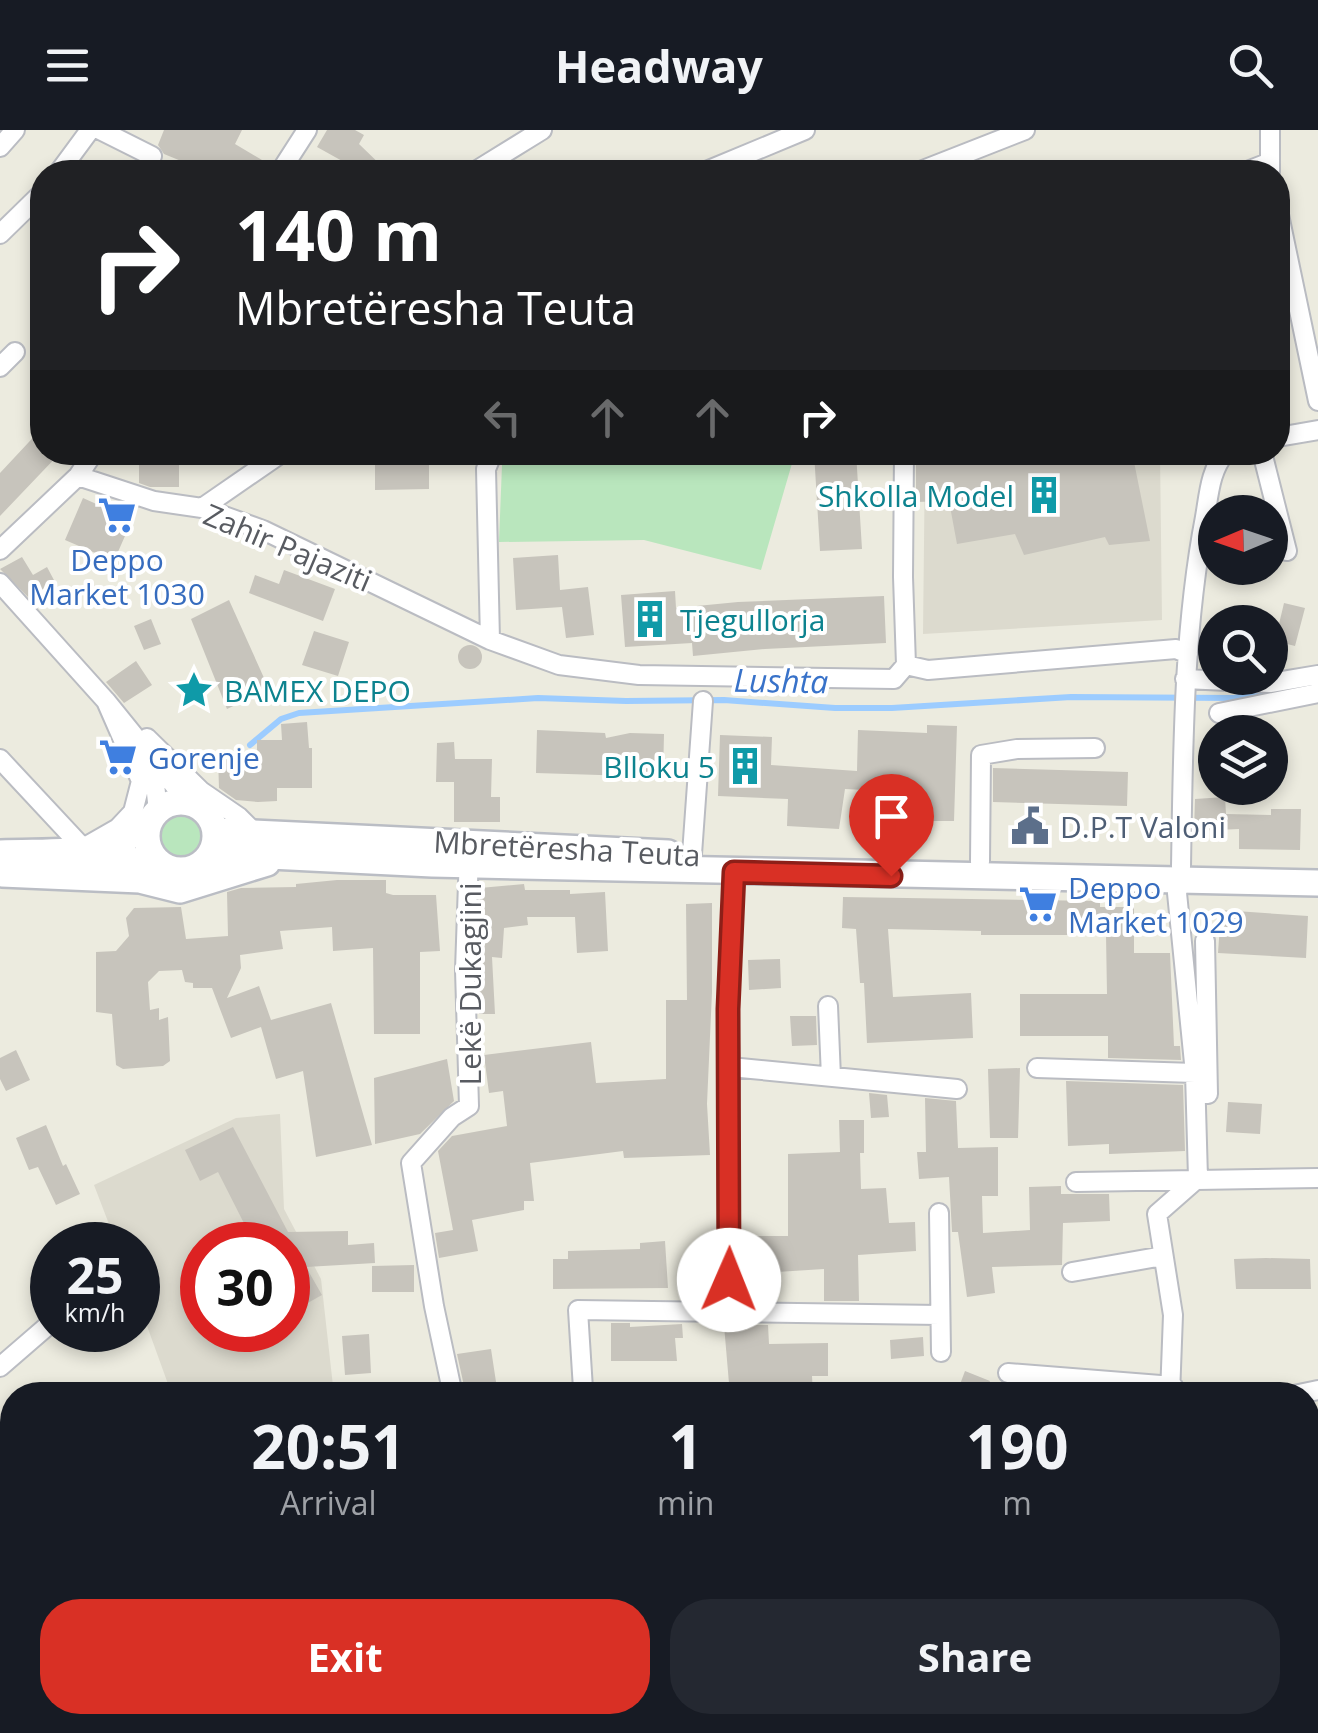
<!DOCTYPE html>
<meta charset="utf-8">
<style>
body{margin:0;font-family:"Open Sans",sans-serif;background:#242831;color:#f1f3f6;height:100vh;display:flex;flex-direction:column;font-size:38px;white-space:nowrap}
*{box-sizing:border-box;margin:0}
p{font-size:32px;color:#9ea1a6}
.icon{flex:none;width:55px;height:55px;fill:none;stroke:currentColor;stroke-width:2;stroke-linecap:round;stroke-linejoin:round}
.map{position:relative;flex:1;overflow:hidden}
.sheet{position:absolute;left:0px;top:1252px;width:1320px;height:352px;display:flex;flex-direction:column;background:#171b24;border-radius:40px 40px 0 0;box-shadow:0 5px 15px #0003}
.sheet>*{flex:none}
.top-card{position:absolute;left:30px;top:30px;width:1260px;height:305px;border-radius:40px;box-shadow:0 5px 15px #0003;background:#202124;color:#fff;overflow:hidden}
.needle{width:65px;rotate:268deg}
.controls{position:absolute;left:1198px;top:365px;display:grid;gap:20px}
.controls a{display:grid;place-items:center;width:90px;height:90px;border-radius:50%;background:#171b24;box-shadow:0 5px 15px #0003;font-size:50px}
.speed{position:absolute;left:30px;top:1092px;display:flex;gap:20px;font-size:50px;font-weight:700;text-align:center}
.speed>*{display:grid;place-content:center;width:130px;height:130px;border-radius:50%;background:#171b24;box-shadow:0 5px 15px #0003;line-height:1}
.speed small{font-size:25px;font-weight:400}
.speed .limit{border:15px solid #d22;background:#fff;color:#111}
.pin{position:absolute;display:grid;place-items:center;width:85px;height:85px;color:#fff;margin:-102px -42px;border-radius:50% 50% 50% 0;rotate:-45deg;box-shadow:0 0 10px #0007}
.pin .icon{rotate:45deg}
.me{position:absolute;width:110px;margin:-55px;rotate:1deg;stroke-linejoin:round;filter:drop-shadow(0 0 8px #0008)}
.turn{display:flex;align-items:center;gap:35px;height:210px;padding:0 40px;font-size:45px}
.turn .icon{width:130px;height:130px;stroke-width:2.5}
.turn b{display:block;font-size:70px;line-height:85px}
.lanes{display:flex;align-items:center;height:95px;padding:0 40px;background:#0003;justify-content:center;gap:50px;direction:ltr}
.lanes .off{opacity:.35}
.eta{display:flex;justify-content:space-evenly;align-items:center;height:170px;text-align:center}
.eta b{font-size:60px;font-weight:700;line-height:70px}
.cta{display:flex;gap:20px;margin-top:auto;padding:20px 40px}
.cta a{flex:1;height:115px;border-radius:40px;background:#d93025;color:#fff;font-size:40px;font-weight:700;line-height:115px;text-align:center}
.cta a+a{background:#242831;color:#f1f3f6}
header{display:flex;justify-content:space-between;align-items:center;height:130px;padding:0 40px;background:#171b24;font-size:45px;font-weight:700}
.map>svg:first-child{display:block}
</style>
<header><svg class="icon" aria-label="menu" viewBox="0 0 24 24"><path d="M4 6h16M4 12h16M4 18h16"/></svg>Headway<svg class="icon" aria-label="search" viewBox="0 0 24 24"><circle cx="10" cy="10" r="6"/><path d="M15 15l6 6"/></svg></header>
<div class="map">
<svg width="1318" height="1603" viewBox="0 0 1318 1603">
<rect width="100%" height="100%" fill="#ecebdf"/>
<!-- education -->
<path fill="#dcdace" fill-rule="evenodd" d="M925,323H1160L1162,490L923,504Z
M280,984L284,1079L321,1149L334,1265H172L138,1171V1115H117L94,1055L236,988ZM202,1115H288V1200H202Z"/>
<!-- green -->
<path fill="#b9e6bd" d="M549,322H788L793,330L761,440L644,410L499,412L502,335Z
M156 707a23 23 0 1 1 46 0a23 23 0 1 1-46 0Z"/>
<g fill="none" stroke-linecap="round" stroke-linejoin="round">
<!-- stream -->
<path stroke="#9cccff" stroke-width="6" d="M250,615L281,589L299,583L538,568L626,571L724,570L835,578H892L1071,567L1234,568L1297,557"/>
</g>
<!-- building -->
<path fill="#c7c4bc" d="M164,0H242L235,14L262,30L255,42H208L164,24L158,15Z
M327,0H355L364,5L359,14L388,42H362L317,17Z
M42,298V322H61L0,386V343Z
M375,322H429V359L375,360Z
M814,322H856L862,419L820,421Z
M951,322H1132L1150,411L1109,415L1105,407L1024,425L1015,404L957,414L949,371L916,372V334L941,333L939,326Z
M139,327H179V357H150L139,353Z
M83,368L132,390L114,431L65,410Z
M558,425L560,460L588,457L594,505L566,508L562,477L516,480L513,428Z
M22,427L33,445L47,437L55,452L38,462L45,470L36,475L0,439Z
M284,440L335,459L323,491L249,463L255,445L279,454Z
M675,461L676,478L738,472L884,466L886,513L765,519L693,526L692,513L625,517L621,465Z
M229,470L269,559L227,579L191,489Z
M1284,473L1305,478L1295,516L1275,511Z
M151,489L161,514L144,520L134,496Z
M314,501L349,512L338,546L302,535Z
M458 527a12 12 0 1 1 24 0a12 12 0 1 1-24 0Z
M136,531L152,555L124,573L106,552Z
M307,592L309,618H312V658H277V671L258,672L236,670L219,658L218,627H257V610H282L281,594Z
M927,595L957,596L954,691H926V663L845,659L839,699L787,696L788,669L718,666L720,605L772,607L771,635L857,641L858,600L927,603Z
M537,600L605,603L606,608L630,603L664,604L663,647L536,643Z
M454,612L455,629H492L491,667H500V692H454V652H436L437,613Z
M993,638L1128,642L1127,676L993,672Z
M1225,667L1226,684L1271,685V679H1301L1300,720L1239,719V699L1194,701L1195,669Z
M337,750H386V763L393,765H436L440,821L420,822V904H374L373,818L333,821L332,797L280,801L283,819L240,825L241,838L227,868L259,856L271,890L331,873L372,1015L316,1027L303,941L276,949L261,897L231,908L212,858H193V853L185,852L182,840L159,841L148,852L150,880L159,878V890L168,887L170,931L163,936L123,939L116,935L112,884L96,882V822L116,821L129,806L126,788L134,778L181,777L186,809L228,806L227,762L241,758L296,757V754Z
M524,754L525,760H570V764L605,762L608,821L577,823L575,787H527L528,795L504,798L502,828L492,827L495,884H479L480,758Z
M843,767L1100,771V777H1134V823H1170L1174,916H1180L1181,930L1108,928V906H1020V864H1107L1106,805H981V801L888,799L893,867L971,863L973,908L867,913L864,853H860L856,799L842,798Z
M712,773V862L707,974L710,1025L624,1028L623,1021L530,1033L534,1071H524V1080L472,1090L478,1121L439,1128L435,1103L453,1100L438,1021L452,1006L507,996L503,961L489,963L484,925L591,912L596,953L666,949V870H687L686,774Z
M1221,780L1308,786L1306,828L1218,823Z
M780,829L781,858L749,860L748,830Z
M790,886H816L817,915L792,916Z
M16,920L30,950L6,961L0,949V928Z
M447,929L454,971L420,1004L375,1014L374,948Z
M1020,938L1018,1008H990L988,939Z
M1066,951L1183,955L1185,1021L1109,1024V1014L1068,1016Z
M869,963L887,965L889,987L871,988Z
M925,968L956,971L958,1018L998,1017V1066H982L983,1103L1030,1100L1029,1057L1061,1056V1064H1109L1110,1091L1063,1093L1062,1135L992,1137L995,1163L967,1167L958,1102H952L949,1047L919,1049L917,1022H926Z
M1228,972L1262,974L1260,1004L1226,1002Z
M839,990H864V1023H860L861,1059L886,1058L889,1093L915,1092L916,1121L858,1125L859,1171H824V1139L777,1142V1138H740V1106H788V1024L840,1022Z
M46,995L63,1036L66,1034L80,1064L56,1075L38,1037L29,1040L16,1008Z
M233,997L288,1102L348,1101V1115L374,1113L375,1133L306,1137L322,1165L288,1184V1115H255L218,1042L200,1051L185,1020Z
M665,1111L668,1158L553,1159V1129H568V1121L640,1119V1113Z
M1266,1128L1310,1129L1311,1159H1236L1234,1129Z
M414,1135V1162H372V1136Z
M611,1193H630V1197L682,1194L683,1208H675L677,1231H611Z
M724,1195H768L769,1214L828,1213V1246H812L813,1265H730Z
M369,1204L371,1243L345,1245L342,1206Z
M923,1207L924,1226L891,1229L890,1210Z
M491,1219L498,1265H475L474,1254L464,1256L457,1224Z
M965,1241L990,1251L985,1265H956Z"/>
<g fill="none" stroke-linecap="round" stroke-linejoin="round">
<!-- minor casing -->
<g stroke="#babcc2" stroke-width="22">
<path id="minor" d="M100,0L152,26
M0,17L15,0
M59,42L90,0
M280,42L307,0
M474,42L542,0
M704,42L805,0
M918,42L1025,0
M1245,42L1268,33
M1270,42V0
M1278,80L1318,271
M0,104L42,63
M0,237L15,222
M1278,307L1318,300
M1262,322L1287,421
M78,346L154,371L202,378L263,400L490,510L559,535L639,545L894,549L906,535L903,447L904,322
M202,378L283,322
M0,420L78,346L94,322
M0,453L106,571L174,655L200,678
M490,510L486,339L493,322
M906,535L928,540L1176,519L1188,524
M1185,549L1270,553L1318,545
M1219,583L1318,563
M147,608L201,661L239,687L255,703
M0,629L83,718L118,698L133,682L141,651L106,571
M142,632L155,654L158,681
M692,724L703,571
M980,732L981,625L1017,619L1095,618
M1181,737C1183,620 1183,502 1205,387C1209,364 1210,340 1226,322
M1181,748L1177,763L1195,943L1198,1048
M1205,811L1208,964
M828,876L831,947
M730,937L957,959
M1037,938L1195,943
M1076,1052L1318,1048
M939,1083L941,1222
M1072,1142L1163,1126
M727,1180L730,937L728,879L734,742
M0,1237L52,1192
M1008,1243L1173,1256
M583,1259L578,1180L940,1185
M453,1265L434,1176L411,1033L452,987L469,976L465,840L469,724
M1170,1265L1173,1185L1157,1084L1198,1048
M1294,1265L1318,1260
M0,1362L12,1352
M1308,1412L1318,1409
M529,1592L544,1603
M868,1592L885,1603
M82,1603L89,1592
M255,1603L262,1592
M1022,1603L1028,1592"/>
</g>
<!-- tertiary casing -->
<g stroke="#babcc2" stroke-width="28">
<path id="tertiary" d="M0,1431L12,1442
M200,1592L214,1603"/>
</g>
<!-- secondary casing -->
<g stroke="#babdc4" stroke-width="30">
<path id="secondary" d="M147 706a34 34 0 1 1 68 0a34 34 0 1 1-68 0Z
M215,701L668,723
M0,723C50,720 112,729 150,692
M211,723L432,734L1318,753
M74,735L126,729L163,736
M2,744L140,750L180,760L267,733"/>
</g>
<!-- minor -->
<use href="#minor" stroke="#fff" stroke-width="18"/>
<!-- tertiary -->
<use href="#tertiary" stroke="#fff" stroke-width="22"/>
<!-- secondary -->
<use href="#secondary" stroke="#fff" stroke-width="25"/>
</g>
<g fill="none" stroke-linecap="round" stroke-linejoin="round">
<!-- route casing -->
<g stroke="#8d1f18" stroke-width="25">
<path id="route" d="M729,1150L728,879L734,742L891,746"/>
</g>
<!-- route -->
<use href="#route" stroke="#d93025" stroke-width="18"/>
</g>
<!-- icons -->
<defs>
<g id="building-bare" transform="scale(3)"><path d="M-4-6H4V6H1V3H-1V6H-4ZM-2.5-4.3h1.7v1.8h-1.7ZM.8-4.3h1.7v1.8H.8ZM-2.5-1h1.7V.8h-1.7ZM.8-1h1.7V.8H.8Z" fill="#0f9aa8" stroke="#fff" stroke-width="2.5" paint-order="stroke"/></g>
<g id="supermarket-bare" transform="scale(3)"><path d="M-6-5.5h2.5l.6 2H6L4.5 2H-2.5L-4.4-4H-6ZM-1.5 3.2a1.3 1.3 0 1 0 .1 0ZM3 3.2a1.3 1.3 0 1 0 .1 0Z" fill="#3f7fe0" stroke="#fff" stroke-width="2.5" paint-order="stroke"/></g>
<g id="sight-bare" transform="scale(3)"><path d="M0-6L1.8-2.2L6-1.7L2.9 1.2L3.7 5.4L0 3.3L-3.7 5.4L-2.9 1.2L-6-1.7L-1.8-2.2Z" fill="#0f9aa8" stroke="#fff" stroke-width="2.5" paint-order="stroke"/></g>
<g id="civic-bare" transform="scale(3)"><path d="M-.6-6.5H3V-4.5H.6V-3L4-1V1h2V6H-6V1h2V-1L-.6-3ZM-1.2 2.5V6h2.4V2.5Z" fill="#5c6f8a" stroke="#fff" stroke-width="2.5" paint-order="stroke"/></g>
</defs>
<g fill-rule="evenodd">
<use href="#building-bare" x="1044" y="365"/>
<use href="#supermarket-bare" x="117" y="385"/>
<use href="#building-bare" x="650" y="489"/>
<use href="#sight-bare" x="194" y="560"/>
<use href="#supermarket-bare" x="118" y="627"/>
<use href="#building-bare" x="745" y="636"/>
<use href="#civic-bare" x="1030" y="696"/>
<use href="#supermarket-bare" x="1038" y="774"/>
</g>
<g text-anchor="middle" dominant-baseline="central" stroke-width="8" stroke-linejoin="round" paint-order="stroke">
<!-- culture labels -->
<g font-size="30" fill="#0d838f" stroke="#fff" text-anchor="end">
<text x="1014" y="365">Shkolla Model</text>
<text x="680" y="489" text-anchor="start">Tjegullorja</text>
<text x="224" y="560" text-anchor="start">BAMEX DEPO</text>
<text x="715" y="636">Blloku 5</text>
</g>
<!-- street labels -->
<g font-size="30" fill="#585b61" stroke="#fff">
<text transform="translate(288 417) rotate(23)">Zahir Pajaziti</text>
<text transform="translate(567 718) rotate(3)">Mbretëresha Teuta</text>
<text transform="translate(469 854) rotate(-90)">Lekë Dukagjini</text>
</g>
<!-- shop labels -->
<g font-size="30" fill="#366cbe" stroke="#fff" text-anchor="start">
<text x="117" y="429" text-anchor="middle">Deppo<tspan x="117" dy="34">Market 1030</tspan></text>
<text x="148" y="627">Gorenje</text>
<text x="1068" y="757">Deppo<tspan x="1068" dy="34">Market 1029</tspan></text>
</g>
<!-- service labels -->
<g font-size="30" fill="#4e5e75" stroke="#fff" text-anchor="start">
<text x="1060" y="696">D.P.T Valoni</text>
</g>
<!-- water labels -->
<g font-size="32" font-style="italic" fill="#3872c9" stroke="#fff">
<text transform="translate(781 550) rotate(1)">Lushta</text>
</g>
</g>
</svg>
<div class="controls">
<a><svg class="needle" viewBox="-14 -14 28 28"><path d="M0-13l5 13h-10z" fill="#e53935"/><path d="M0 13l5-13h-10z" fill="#9ea1a6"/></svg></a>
<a><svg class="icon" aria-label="search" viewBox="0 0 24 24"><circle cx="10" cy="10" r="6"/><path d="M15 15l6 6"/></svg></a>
<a><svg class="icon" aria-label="layers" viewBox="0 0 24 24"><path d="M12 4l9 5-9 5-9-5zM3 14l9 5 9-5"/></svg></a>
</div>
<div class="speed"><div>25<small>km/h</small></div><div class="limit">30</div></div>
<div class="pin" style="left:891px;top:746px;background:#d93025"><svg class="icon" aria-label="arrive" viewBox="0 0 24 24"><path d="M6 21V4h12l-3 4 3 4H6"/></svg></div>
<svg class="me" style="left:729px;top:1150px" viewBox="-20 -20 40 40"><circle r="19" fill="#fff"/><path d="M0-13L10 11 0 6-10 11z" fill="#d93025"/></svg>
<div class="top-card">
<div class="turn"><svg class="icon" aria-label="right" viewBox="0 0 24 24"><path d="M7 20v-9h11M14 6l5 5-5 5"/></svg><div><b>140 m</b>Mbretëresha Teuta</div></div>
<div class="lanes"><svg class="icon off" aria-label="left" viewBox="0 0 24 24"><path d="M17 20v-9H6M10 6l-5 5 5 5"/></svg><svg class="icon off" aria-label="ahead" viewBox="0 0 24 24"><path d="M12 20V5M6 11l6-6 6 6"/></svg><svg class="icon off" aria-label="ahead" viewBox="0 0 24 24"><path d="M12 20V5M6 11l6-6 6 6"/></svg><svg class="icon" aria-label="right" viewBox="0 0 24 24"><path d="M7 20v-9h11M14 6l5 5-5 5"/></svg></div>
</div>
<section class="sheet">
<div class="eta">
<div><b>20:51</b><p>Arrival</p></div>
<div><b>1</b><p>min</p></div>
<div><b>190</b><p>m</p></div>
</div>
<div class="cta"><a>Exit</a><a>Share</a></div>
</section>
</div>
